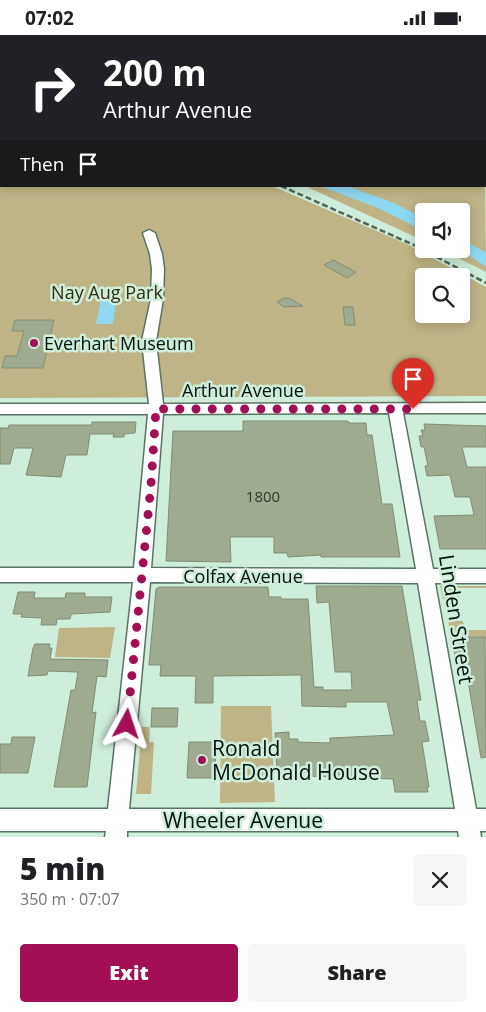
<!DOCTYPE html>
<meta charset="utf-8">
<style>
body{margin:0;font-family:"Open Sans",sans-serif;background:#f6f6f6;color:#202124;height:100vh;display:flex;flex-direction:column;font-size:19px;white-space:nowrap}
*{box-sizing:border-box;margin:0}
p{font-size:16px;color:#757577}
.icon{flex:none;width:28px;height:28px;fill:none;stroke:currentColor;stroke-width:2;stroke-linecap:round;stroke-linejoin:round}
.map{position:relative;height:802px;overflow:hidden}
.details{display:flex;flex-direction:column;background:#fff;flex:1}
.details>*{flex:none}
.hud{position:absolute;left:0px;top:0px;width:486px;height:152px;box-shadow:0 2px 12px #0003;background:#202124;color:#fff;overflow:hidden}
.tools{position:absolute;left:415px;top:168px;display:grid;gap:10px}
.tools a{display:grid;place-items:center;width:55px;height:55px;border-radius:5px;background:#fff;box-shadow:0 2px 12px #0003;font-size:25px}
.pin{position:absolute;display:grid;place-items:center;width:42px;height:42px;color:#fff;margin:-51px -21px;border-radius:50% 50% 50% 0;rotate:-45deg;box-shadow:0 0 5px #0007}
.pin .icon{rotate:45deg}
.me{position:absolute;width:55px;margin:-28px;rotate:5deg;stroke-linejoin:round;filter:drop-shadow(0 0 4px #0008)}
.turn{display:flex;align-items:center;gap:18px;height:105px;padding:0 20px;font-size:22px}
.turn .icon{width:65px;height:65px;stroke-width:2.5}
.turn b{display:block;font-size:35px;line-height:42px}
.then{display:flex;align-items:center;height:48px;padding:0 20px;background:#0003;gap:10px;font-size:19px}
.round{display:grid;place-items:center;flex:none;width:52px;height:52px;border-radius:5px;background:#f6f6f6}
.overview{display:flex;align-items:center;justify-content:space-between;height:85px;padding:0 20px}
h1{font-size:30px;font-weight:800;line-height:38px}
.button{display:flex;gap:10px;margin-top:auto;padding:10px 20px}
.button a{flex:1;height:58px;border-radius:5px;background:#a20f54;color:#fff;font-size:20px;font-weight:800;line-height:58px;text-align:center}
.button a+a{background:#f6f6f6;color:#202124}
.status{display:flex;justify-content:space-between;align-items:center;height:35px;padding:0 25px;background:#fff;direction:ltr}
.status svg{height:14px;fill:currentColor}
.map>svg:first-child{display:block}
</style>
<div class="status"><b>07:02</b><svg viewBox="0 0 49 12"><path d="M0 12V9h3v3zM5 12V6h3v6zM10 12V3h3v9zM15 12V0h3v12zM26 1h20v11H26zM47 4h2v5h-2z"/></svg></div>
<div class="map">
<svg width="486" height="802" viewBox="0 0 486 802">
<rect width="100%" height="100%" fill="#cfeddb"/>
<!-- green -->
<path fill="#bfb486" fill-rule="evenodd" d="M32,0H486V44L485,1Z
M0,78L1,151H272L407,209L486,252V361L0,363ZM424,241H461V279H424Z
M485,149L486,237L440,214H461V176H424V206L305,151H485Z
M440,551H486V553H457L459,563L443,564Z
M448,586H463L465,595H486V607L485,602L451,600Z
M115,592L110,623L55,622L59,593Z
M221,671H271L275,767L220,768Z
M142,692H150L149,707H154L151,759H136Z"/>
<!-- water -->
<path fill="#8fd8f1" d="M320,151H347L394,168L424,183V196L378,173Z
M461,203L486,218V232L460,214H461Z
M103,253L118,254L113,289H96Z"/>
<!-- building -->
<path fill="#9fab90" stroke="#818c73" d="M333,225L356,237L347,243L324,230Z
M284,263H289L303,271L284,272L277,267Z
M343,272H353L355,290H345Z
M15,285H54L43,333H2L5,321H17L24,296H12Z
M243,386H348L349,388H366L367,400H372L382,469H392L400,522H321V520L288,522L287,518H274V502H230L231,527L166,526L173,396H243Z
M92,387H136L135,398L124,399V402H113L114,399H90L87,420H66L61,442L26,440L33,413H14L10,429H0V393H8L9,390H92Z
M424,389L486,391V412H462L467,432H486V514H440L434,481L474,480L470,462H455L450,440L427,441L425,431H428L424,412H421L419,401H423L421,395H425Z
M316,551H402L421,665H417L420,686H425L429,706L422,707L429,752H427L428,757H395L393,744L307,741V737L277,738L275,698L289,697V704H298V707L330,708V703L394,700L387,667H346V672L302,671L301,640L213,641V668H195L196,641H160L161,630H149L156,554L159,552H268L269,562H281V564H308L314,652H323V655H352L351,637H335L329,567L317,568Z
M18,557H35L34,563H65L66,558H85V562H112L110,577L71,579L70,584H57L56,590H41L42,583L21,582L22,579H13Z
M451,602H485L486,722L481,723L467,640H464L460,620H455Z
M35,609H50L49,613H52L50,624L108,625L106,642L97,641L92,678L96,677L87,752H54L71,655H75L78,637L48,636L47,640L28,641L33,613Z
M152,673H178L177,692H151Z
M12,702H35L28,738H0V709H11Z
M189,707H216L215,743H187Z"/>
<g fill="none" stroke-linecap="round" stroke-linejoin="round">
<!-- minor casing -->
<g stroke="#597464" stroke-width="3">
<path id="minor" d="M149,195L155,198L162,219L164,234L163,264L156,306L163,369L486,368V378H403L433,534H486V548H435L476,774H486V796H480L481,802H459L458,796H127V802H105L106,796H0V774H108L133,547H0V533H134L148,379H0V369H149L142,306L151,264L152,234L150,219L143,198ZM389,378L416,534L151,533L163,379ZM150,547L418,548L455,774H129Z"/>
</g>
<!-- highway casing -->
<g stroke="#597464" stroke-width="3">
<path id="highway" d="M0,11H1V19H0Z
M485,50H486V59H485Z
M485,107H486V117H485Z
M485,131H486V141H485Z"/>
</g>
<!-- minor -->
<use href="#minor" fill="#fff" fill-rule="evenodd"/>
<!-- highway -->
<use href="#highway" fill="#fff" fill-rule="evenodd"/>
<!-- rail -->
<path stroke="#53645a" stroke-width="2.5" stroke-dasharray="6 3" stroke-linecap="butt" d="M281,151L414,210L486,248"/>
</g>
<g fill="none" stroke-linecap="round" stroke-linejoin="round">
<!-- route -->
<path stroke="#a20f54" stroke-width="9" stroke-dasharray="0 16.2" d="M127,689L151,450L156,374H413"/>
</g>
<!-- markers -->
<g fill="#a20f54" stroke="#cfeddb" stroke-width="2">
<circle cx="34" cy="308" r="5"/>
<circle cx="202" cy="725" r="5"/>
</g>
<g text-anchor="middle" dominant-baseline="central" stroke-width="5" stroke-linejoin="round" paint-order="stroke">
<!-- number labels -->
<g font-size="15" fill="#2d382d">
<text x="263" y="461">1800</text>
</g>
<!-- park labels -->
<g font-size="18" fill="#332d11" stroke="#cfeddb">
<text x="107" y="257">Nay Aug Park</text>
</g>
<!-- poi labels -->
<g font-size="18" fill="#07110c" stroke="#cfeddb" text-anchor="start">
<text x="44" y="308">Everhart Museum</text>
</g>
<!-- street labels -->
<g font-size="18" fill="#07110c" stroke="#cfeddb">
<text x="243" y="355">Arthur Avenue</text>
<text x="243" y="541">Colfax Avenue</text>
</g>
<!-- near-street labels -->
<g font-size="21" fill="#07110c" stroke="#cfeddb">
<text transform="translate(457 584) rotate(81)">Linden Street</text>
<text x="243" y="785">Wheeler Avenue</text>
</g>
<!-- near-poi labels -->
<g font-size="21" fill="#07110c" stroke="#cfeddb" text-anchor="start">
<text x="212" y="713">Ronald<tspan x="212" dy="24">McDonald House</tspan></text>
</g>
</g>
</svg>
<div class="tools">
<a><svg class="icon" aria-label="sound" viewBox="0 0 24 24"><path d="M4 9h4l5-4v14l-5-4H4zM17 9q2 3 0 6"/></svg></a>
<a><svg class="icon" aria-label="search" viewBox="0 0 24 24"><circle cx="10" cy="10" r="6"/><path d="M15 15l6 6"/></svg></a>
</div>
<div class="pin" style="left:413px;top:374px;background:#d93025"><svg class="icon" aria-label="arrive" viewBox="0 0 24 24"><path d="M6 21V4h12l-3 4 3 4H6"/></svg></div>
<svg class="me" style="left:127px;top:689px" viewBox="-20 -20 40 40"><path d="M0-17L14 15 0 8-14 15z" fill="#a20f54" stroke="#fff" stroke-width="4"/></svg>
<div class="hud">
<div class="turn"><svg class="icon" aria-label="right" viewBox="0 0 24 24"><path d="M7 20v-9h11M14 6l5 5-5 5"/></svg><div><b>200 m</b>Arthur Avenue</div></div>
<div class="then">Then<svg class="icon" aria-label="arrive" viewBox="0 0 24 24"><path d="M6 21V4h12l-3 4 3 4H6"/></svg></div>
</div>
</div>
<section class="details">
<div class="overview"><div><h1>5 min</h1><p>350 m · 07:07</p></div><a class="round"><svg class="icon" aria-label="close" viewBox="0 0 24 24"><path d="M6 6l12 12M18 6L6 18"/></svg></a></div>
<div class="button"><a>Exit</a><a>Share</a></div>
</section>
